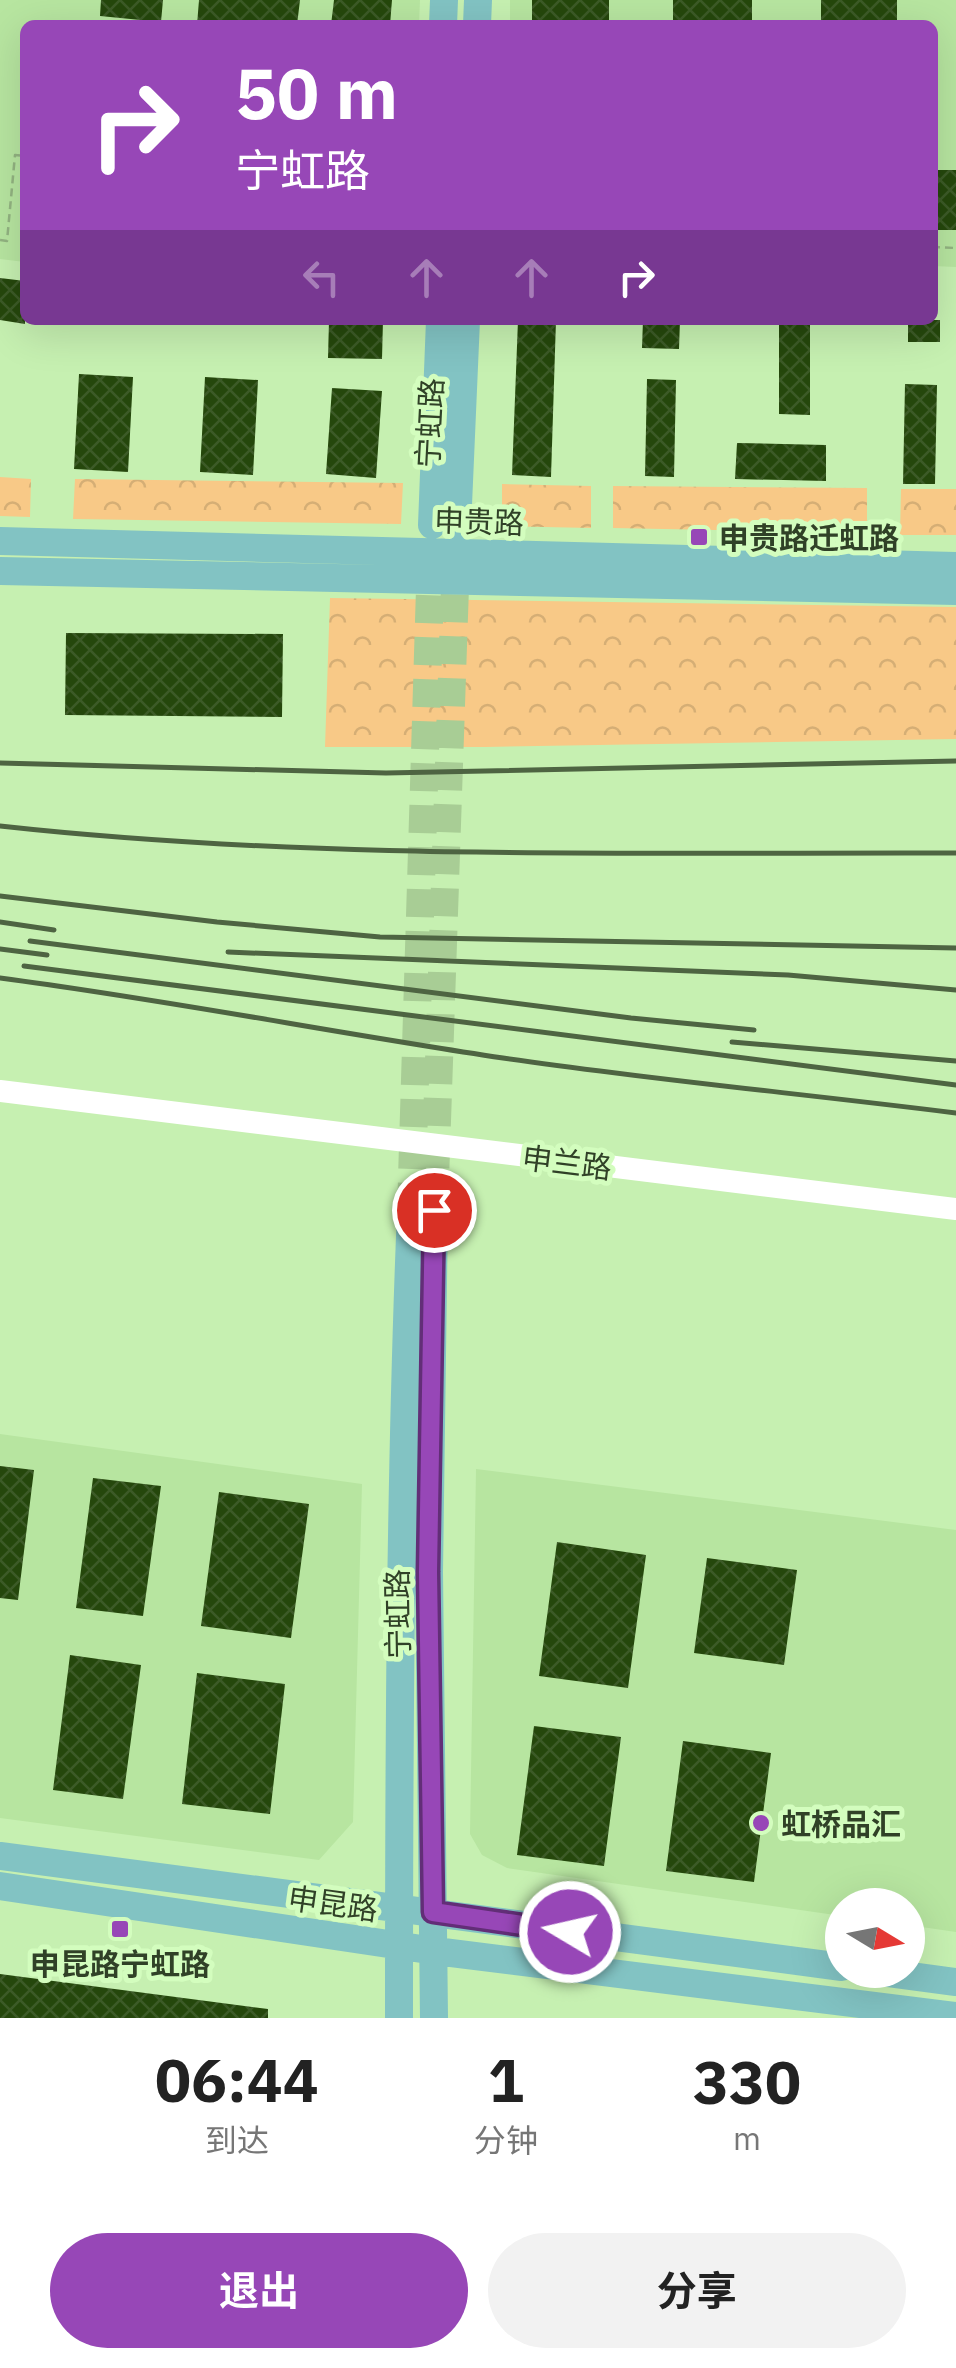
<!DOCTYPE html>
<html lang="zh">
<meta charset="utf-8">
<style>
body{margin:0;font-family:"IBM Plex Sans","Noto Sans SC",sans-serif;background:#f2f2f2;color:#222;height:100vh;display:flex;flex-direction:column;font-size:38px;white-space:nowrap}
*{box-sizing:border-box;margin:0}
p{font-size:32px;color:#767676}
.icon{flex:none;width:55px;height:55px;fill:none;stroke:currentColor;stroke-width:2;stroke-linecap:round;stroke-linejoin:round}
.map{position:relative;height:2018px;overflow:hidden}
.panel{display:flex;flex-direction:column;background:#fff;flex:1}
.panel>*{flex:none}
.hud{position:absolute;left:20px;top:20px;width:918px;height:305px;border-radius:15px;box-shadow:0 10px 40px #0002;background:#9747b7;color:#fff;overflow:hidden}
.needle{width:65px;rotate:100deg}
.tools{position:absolute;left:825px;top:1888px;display:grid;gap:20px}
.tools a{display:grid;place-items:center;width:100px;height:100px;border-radius:50%;background:#fff;box-shadow:0 10px 40px #0002;font-size:50px}
.pin{position:absolute;display:grid;place-items:center;width:85px;height:85px;color:#fff;margin:-42px;border:5px solid #fff;border-radius:50%;box-shadow:0 2px 10px #0007}
.me{position:absolute;width:110px;margin:-55px;rotate:279deg;stroke-linejoin:round;filter:drop-shadow(0 0 8px #0008)}
.turn{display:flex;align-items:center;gap:35px;height:210px;padding:0 50px;font-size:45px}
.turn .icon{width:130px;height:130px;stroke-width:2.5}
.turn b{display:block;font-size:70px;line-height:85px}
.lanes{display:flex;align-items:center;height:95px;padding:0 50px;background:#0003;justify-content:center;gap:50px;direction:ltr}
.lanes .off{opacity:.35}
.eta{display:flex;justify-content:space-evenly;align-items:center;height:170px;text-align:center}
.eta b{font-size:60px;font-weight:700;line-height:70px}
.button{display:flex;gap:20px;margin-top:auto;padding:20px 50px}
.button a{flex:1;height:115px;border-radius:60px;background:#9747b7;color:#fff;font-size:40px;font-weight:700;line-height:115px;text-align:center}
.button a+a{background:#f2f2f2;color:#222}
.map>svg:first-child{display:block}
</style>
<div class="map">
<svg width="956" height="2018" viewBox="0 0 956 2018">
<defs>
<pattern id="park-crowns" width="20" height="18" patternUnits="userSpaceOnUse" patternTransform="scale(2.5)"><rect width="20" height="18" fill="#f8c987"/><path d="M2 6a3 3 0 1 1 6 0M12 15a3 3 0 1 1 6 0" fill="none" stroke="#d5ae75"/></pattern>
<pattern id="building-cross-hatch" width="8" height="8" patternUnits="userSpaceOnUse" patternTransform="scale(2.5)"><rect width="8" height="8" fill="#25470c"/><path d="M0 0l8 8M0 8l8-8" fill="none" stroke="#3c5a27"/></pattern>
</defs>
<rect width="100%" height="100%" fill="#c6f0b1"/>
<!-- built -->
<path fill="#b7e5a0" d="M0,0H420L419,25H25V262L0,259Z
M510,0H956V267L933,266L932,25H510Z
M0,1434L362,1484L353,1822L319,1860L0,1818Z
M476,1469L956,1530V1932L908,1925V1905H842V1916L507,1868L482,1855L470,1834Z"/>
<!-- park -->
<path fill="url(#park-crowns)" d="M0,477L31,479L30,517L0,516Z
M75,479L403,483L401,524L73,519Z
M502,484L591,486V528L502,526Z
M613,486L867,488V533L613,528Z
M901,489H956V535H900Z
M330,598L956,607V739L485,747H325Z"/>
<!-- building -->
<path fill="url(#building-cross-hatch)" d="M101,0H163L161,22L100,16Z
M199,0H300L297,25H197Z
M334,0H392L390,25H331Z
M532,0H609V25H532Z
M673,0H752V25H673Z
M821,0H897V25H821Z
M932,170H956V230H932Z
M0,278L25,281V324L0,320Z
M329,320H383L382,359L328,358Z
M518,320H556L551,477L512,475Z
M643,320H680L679,349L642,348Z
M779,320H810V415L779,414Z
M908,320H940V342H908Z
M79,374L133,377L128,472L74,469Z
M205,377L258,380L253,475L200,472Z
M647,379L676,380L674,477L645,476Z
M905,384L937,385L935,484H903Z
M332,388L382,391L376,478L326,474Z
M737,443L826,445V481L735,479Z
M66,633L283,634L282,717L65,715Z
M0,1466L34,1470L18,1600L0,1598Z
M93,1478L161,1486L143,1616L76,1608Z
M219,1492L309,1504L291,1638L201,1626Z
M557,1542L646,1555L628,1688L539,1676Z
M707,1558L797,1570L784,1665L694,1653Z
M70,1655L141,1665L123,1799L53,1790Z
M197,1673L285,1684L270,1814L182,1804Z
M534,1726L621,1737L604,1866L517,1855Z
M683,1741L771,1753L754,1882L666,1871Z
M0,1974L268,2009V2018H0Z"/>
<g fill="none" stroke-linecap="round" stroke-linejoin="round">
<!-- major-tunnel -->
<path stroke="#a8cd95" stroke-width="28" stroke-dasharray="28 14" stroke-linecap="butt" d="M434,1210L456,557
M411,1211L431,556"/>
<!-- path -->
<path stroke="#92b381" stroke-width="2.5" stroke-dasharray="8 5" stroke-linecap="butt" d="M0,240L7,241L15,155L25,156
M932,247L956,248"/>
<!-- minor -->
<path stroke="#fff" stroke-width="22" d="M0,1091L956,1209"/>
<!-- major -->
<path stroke="#82c3c3" stroke-width="28" d="M443,25L444,0
M477,25L478,0
M432,525L440,320
M457,528L466,320
M0,541L956,566
M0,571L956,591
M434,1210L429,1572L434,2018
M0,1856L842,1967
M0,1886L435,1951L956,2016
M866,1970L956,1982
M399,2018C399,1749 400,1480 411,1211"/>
<!-- rail -->
<path stroke="#4e6442" stroke-width="5" d="M0,763L386,773L956,761
M0,826C317,861 638,852 956,853
M0,896L217,922L380,937L956,948
M0,922L54,930
M30,941L631,1018L754,1030
M0,949L47,955
M228,952L788,975L956,990
M24,966L956,1085
M0,978C168,1000 335,1033 503,1058C653,1080 805,1094 956,1113
M732,1042L956,1061"/>
</g>
<g fill="none" stroke-linecap="round" stroke-linejoin="round">
<!-- route casing -->
<g stroke="#622e77" stroke-width="25">
<path id="route" d="M434,1210L428,1572L433,1912L570,1932"/>
</g>
<!-- route -->
<use href="#route" stroke="#9747b7" stroke-width="18"/>
</g>
<!-- markers -->
<g fill="#9747b7" stroke="#d3fdbe" stroke-width="4">
<rect x="689" y="527" width="20" height="20" rx="5"/>
<circle cx="761" cy="1823" r="10"/>
<rect x="110" y="1919" width="20" height="20" rx="5"/>
</g>
<g text-anchor="middle" dominant-baseline="central" stroke-width="10" stroke-linejoin="round" paint-order="stroke">
<!-- street labels -->
<g font-size="30" fill="#304127" stroke="#d3fdbe">
<text transform="translate(429 423) rotate(-87)">宁虹路</text>
<text transform="translate(479 521) rotate(2)">申贵路</text>
<text transform="translate(567 1162) rotate(7)">申兰路</text>
<text transform="translate(397 1614) rotate(-91)">宁虹路</text>
<text transform="translate(333 1903) rotate(8)">申昆路</text>
</g>
<!-- poi labels -->
<g font-size="30" font-weight="bold" fill="#304127" stroke="#d3fdbe" text-anchor="start">
<text x="719" y="537">申贵路迁虹路</text>
<text x="781" y="1823">虹桥品汇</text>
<text x="120" y="1963" text-anchor="middle">申昆路宁虹路</text>
</g>
</g>
</svg>
<div class="tools">
<a><svg class="needle" viewBox="-14 -14 28 28"><path d="M0-13l5 13h-10z" fill="#e53935"/><path d="M0 13l5-13h-10z" fill="#767676"/></svg></a>
</div>
<div class="pin" style="left:434px;top:1210px;background:#d93025"><svg class="icon" aria-label="arrive" viewBox="0 0 24 24"><path d="M6 21V4h12l-3 4 3 4H6"/></svg></div>
<svg class="me" style="left:570px;top:1932px" viewBox="-20 -20 40 40"><circle r="17" fill="#9747b7" stroke="#fff" stroke-width="3"/><path d="M0-11L8 9 0 5-8 9z" fill="#fff"/></svg>
<div class="hud">
<div class="turn"><svg class="icon" aria-label="right" viewBox="0 0 24 24"><path d="M7 20v-9h11M14 6l5 5-5 5"/></svg><div><b>50 m</b>宁虹路</div></div>
<div class="lanes"><svg class="icon off" aria-label="left" viewBox="0 0 24 24"><path d="M17 20v-9H6M10 6l-5 5 5 5"/></svg><svg class="icon off" aria-label="ahead" viewBox="0 0 24 24"><path d="M12 20V5M6 11l6-6 6 6"/></svg><svg class="icon off" aria-label="ahead" viewBox="0 0 24 24"><path d="M12 20V5M6 11l6-6 6 6"/></svg><svg class="icon" aria-label="right" viewBox="0 0 24 24"><path d="M7 20v-9h11M14 6l5 5-5 5"/></svg></div>
</div>
</div>
<section class="panel">
<div class="eta">
<div><b>06:44</b><p>到达</p></div>
<div><b>1</b><p>分钟</p></div>
<div><b>330</b><p>m</p></div>
</div>
<div class="button"><a>退出</a><a>分享</a></div>
</section>
